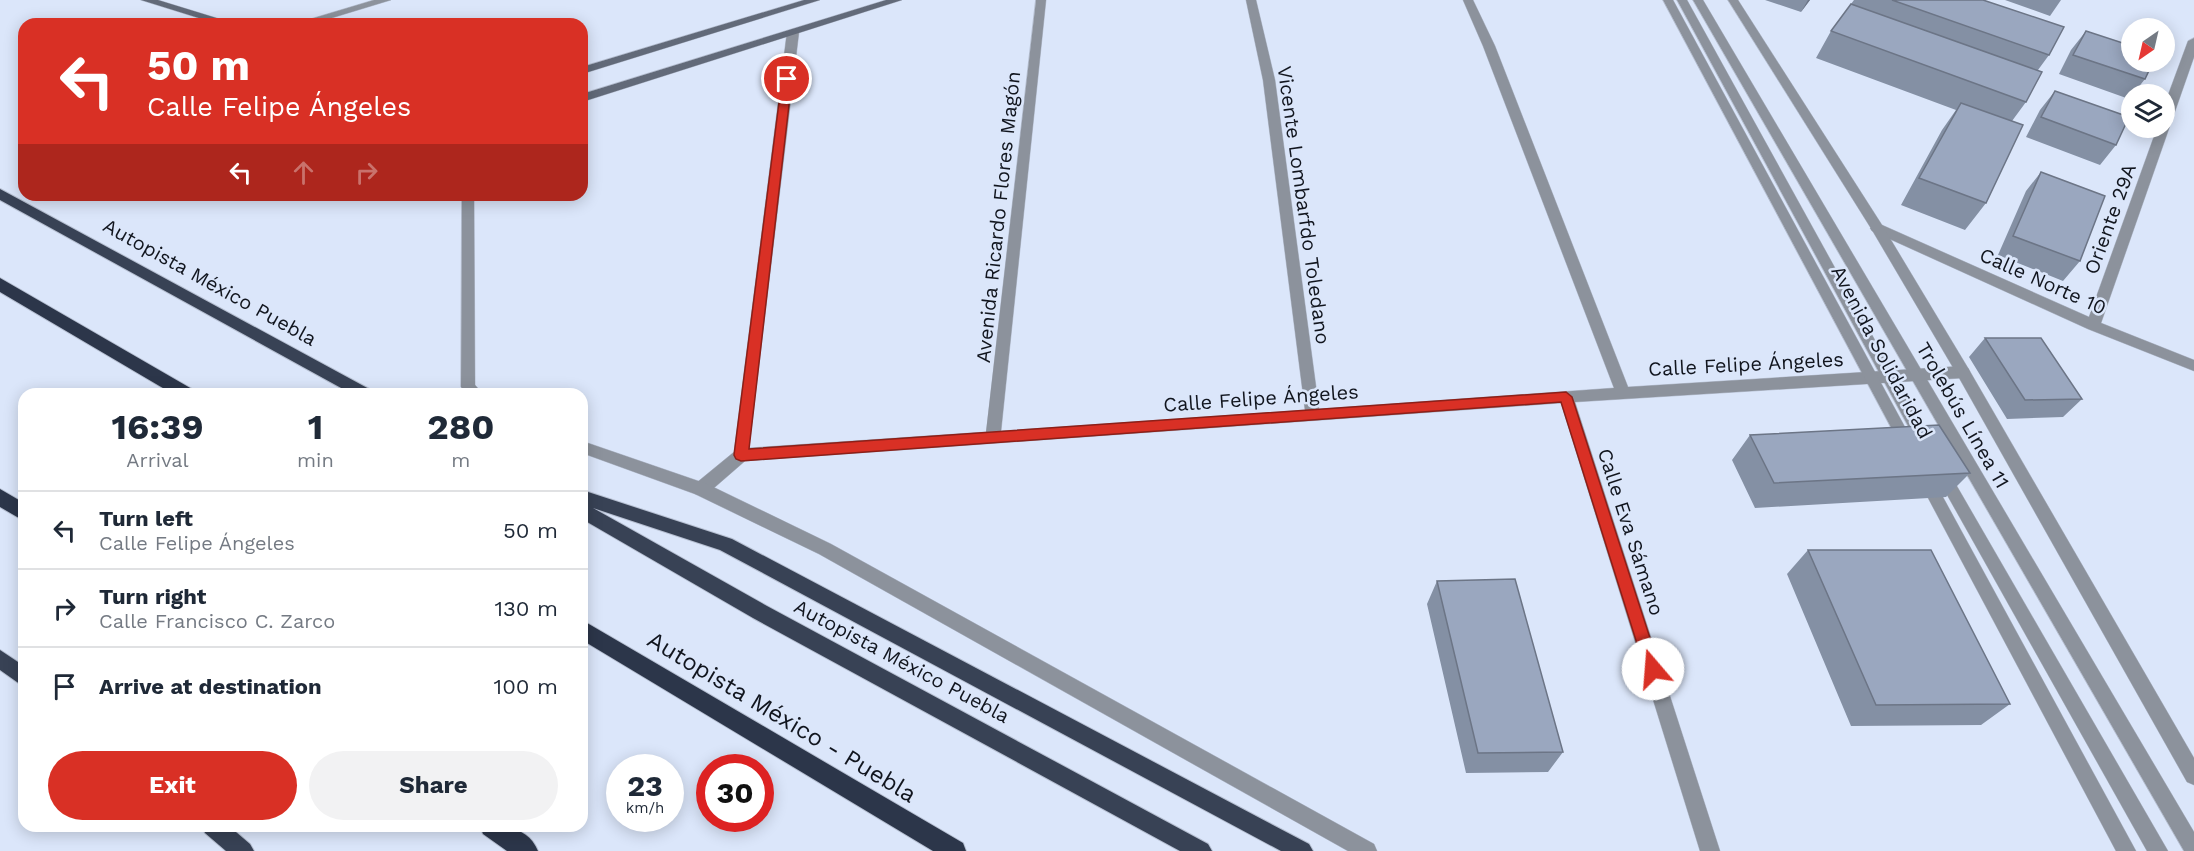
<!DOCTYPE html>
<meta charset="utf-8">
<style>
body{margin:0;font-family:"Work Sans",sans-serif;background:#f2f2f3;color:#1f2937;height:100vh;display:flex;flex-direction:column;font-size:22px;white-space:nowrap}
*{box-sizing:border-box;margin:0}
p{font-size:20px;color:#747a83}
.icon{flex:none;width:33px;height:33px;fill:none;stroke:currentColor;stroke-width:2;stroke-linecap:round;stroke-linejoin:round}
.map{position:relative;flex:1;overflow:hidden}
.side{position:absolute;left:18px;top:388px;width:570px;height:444px;display:flex;flex-direction:column;background:#fff;border-radius:18px;box-shadow:0 3px 15px #0003}
.side>*{flex:none}
.top-card{position:absolute;left:18px;top:18px;width:570px;height:183px;border-radius:18px;box-shadow:0 3px 15px #0003;background:#d93025;color:#fff;overflow:hidden}
.needle{width:39px;rotate:214deg}
.fabs{position:absolute;left:2121px;top:18px;display:grid;gap:12px}
.fabs a{display:grid;place-items:center;width:54px;height:54px;border-radius:50%;background:#fff;box-shadow:0 3px 15px #0003;font-size:30px}
.speed{position:absolute;left:606px;top:754px;display:flex;gap:12px;font-size:30px;font-weight:700;text-align:center}
.speed>*{display:grid;place-content:center;width:78px;height:78px;border-radius:50%;background:#fff;box-shadow:0 3px 15px #0003;line-height:1}
.speed small{font-size:15px;font-weight:400}
.speed .limit{border:9px solid #d22;background:#fff;color:#111}
.pin{position:absolute;display:grid;place-items:center;width:51px;height:51px;color:#fff;margin:-26px;border:3px solid #fff;border-radius:50%;box-shadow:0 2px 6px #0007}
.me{position:absolute;width:66px;margin:-33px;rotate:342deg;stroke-linejoin:round;filter:drop-shadow(0 0 4px #0008)}
.turn{display:flex;align-items:center;gap:21px;height:126px;padding:0 30px;font-size:27px}
.turn .icon{width:78px;height:78px;stroke-width:2.5}
.turn b{display:block;font-size:42px;line-height:51px}
.lanes{display:flex;align-items:center;height:57px;padding:0 30px;background:#0003;justify-content:center;gap:30px;direction:ltr}
.lanes .off{opacity:.35}
.eta{display:flex;justify-content:space-evenly;align-items:center;height:102px;text-align:center}
.eta b{font-size:36px;font-weight:700;line-height:42px}
.primary-button{display:flex;gap:12px;margin-top:auto;padding:12px 30px}
.primary-button a{flex:1;height:69px;border-radius:36px;background:#d93025;color:#fff;font-size:24px;font-weight:700;line-height:69px;text-align:center}
.primary-button a+a{background:#f2f2f3;color:#1f2937}
ul{padding:0;list-style:none}
li{display:flex;align-items:center;gap:18px;height:78px;padding:0 30px;border-top:2px solid #e0e1e3}
li div{flex:1}
li b{display:block;font-size:22px}
li em{font-style:normal}
.map>svg:first-child{display:block}
</style>
<div class="map">
<svg width="2194" height="851" viewBox="0 0 2194 851">
<rect width="100%" height="100%" fill="#dbe6fa"/>
<g fill="none" stroke-linecap="round" stroke-linejoin="round">
<!-- service casing -->
<g stroke="#b7c0d2" stroke-width="1">
<path id="service" d="M1677,0H1687L1929,438L1932,442L1929,446H1919Z
M1693,0H1703L2194,832V851H2184Z
M1942,467L1947,469L2168,851H2147L1937,477L1934,473L1937,469Z"/>
</g>
<!-- minor casing -->
<g stroke="#b7c0d2" stroke-width="1">
<path id="minor" d="M374,0H391L312,24H294Z
M1036,0H1046L1001,431L1305,410L1263,80L1246,0H1256L1275,80L1319,409L1614,388L1483,46L1463,0H1473L1495,46L1628,387L1963,366L1968,368L1970,372L1968,376L1963,378L1575,402L1720,851H1700L1561,403L745,461L707,494L701,495L695,494L693,489L695,484L734,452L787,32L793,29L799,32L749,448L986,432Z
M2194,38V57L2101,323L2194,360V371L2088,329L1872,231L1870,228L1877,224L1882,225L2089,317L2157,128H2164V106L2188,41Z"/>
</g>
<!-- tertiary casing -->
<g stroke="#b7c0d2" stroke-width="1">
<path id="tertiary" d="M1663,0H1673L1912,440L1915,444L1912,448H1902Z
M1728,0H1738L1882,225L1968,368L2194,758V785L2187,782L1958,376L1872,230Z
M462,195H474L475,385L483,394H467L461,387Z
M582,441L707,484L831,544L1374,844L1377,851H1348L819,554L695,494L582,453Z
M1927,475L1932,477L2136,851H2116L1919,481L1922,477Z"/>
</g>
<!-- secondary casing -->
<g stroke="#b7c0d2" stroke-width="1">
<path id="secondary" d="M141,0H158L236,24H218Z
M804,0H820L582,74V67Z
M886,0H902L582,102V94Z"/>
</g>
<!-- trunk casing -->
<g stroke="#b7c0d2" stroke-width="2">
<path id="trunk" d="M0,189L371,390L373,394H352L0,200Z
M582,490L732,539L1309,844L1313,851H1281L720,550L593,508L767,606L1208,844L1212,851H1180L753,618L582,519Z
M0,650L24,666V687L0,670Z
M202,826H229L250,844L254,851H226L205,833Z"/>
</g>
<!-- motorway casing -->
<g stroke="#b7c0d2" stroke-width="2">
<path id="motorway" d="M0,278L192,389L195,394H173L0,292Z
M0,489L24,503V521L0,507Z
M582,620L963,843L966,851H933L582,640Z
M480,826C503,826 528,826 538,851H507L483,834Z"/>
</g>
<!-- service -->
<use href="#service" fill="#8c929c" fill-rule="evenodd"/>
<!-- minor -->
<use href="#minor" fill="#8c929c" fill-rule="evenodd"/>
<!-- tertiary -->
<use href="#tertiary" fill="#8c929c" fill-rule="evenodd"/>
<!-- secondary -->
<use href="#secondary" fill="#626a79" fill-rule="evenodd"/>
<!-- trunk -->
<use href="#trunk" fill="#384255" fill-rule="evenodd"/>
<!-- motorway -->
<use href="#motorway" fill="#2c364a" fill-rule="evenodd"/>
</g>
<!-- wall -->
<path fill="#8490a4" d="M1765,0H1810L1801,12Z
M1854,0H1983L2049,55L2038,70L2026,102L2012,121L1986,203L1965,230L1901,205L1942,130L1956,110L1816,58L1831,31Z
M2005,0H2061L2050,16Z
M2086,31L2145,79L2133,94H2132V96L2129,99L2059,74L2071,50Z
M2055,91L2116,145L2100,165L2026,137L2040,110Z
M2041,172L2080,261L2063,281L1998,255L2026,191Z
M1985,338L2082,399L2063,417L2007,419L1969,357Z
M1750,435L1970,473L1946,497L1755,508L1732,460Z
M1808,550L2010,704L1981,725L1851,726L1787,574Z
M1437,581L1563,752L1548,772L1466,773L1427,604Z"/>
<!-- shaded-wall -->
<path fill="#6c7586" d="M1808,0H1810L1801,12Z"/>
<!-- building -->
<path fill="#9aa7bf" stroke="#6c7586" stroke-width="1.5" d="M1892,0H1983L2064,27L2049,55Z
M1851,4L2042,72L2026,102L1831,31Z
M2086,31L2132,46V62H2153L2145,79L2073,55Z
M2055,91L2129,117L2116,145L2041,117Z
M1961,103L2023,125L1986,203L1919,178Z
M2041,172L2105,196L2080,261L2013,236Z
M1985,338H2041L2082,399L2025,400Z
M1939,425L1970,473L1774,483L1750,435Z
M1808,550H1931L2010,704L1876,705Z
M1515,579L1563,752L1478,753L1437,581Z"/>
<!-- route -->
<path fill="#d93025" stroke="#8d1f18" stroke-width="1.5" d="M787,76L792,79L749,449L1566,392L1572,397L1660,669L1658,674L1653,677L1647,674L1645,669L1561,402L741,461L736,459L734,455L782,79Z"/>
<g text-anchor="middle" dominant-baseline="central" stroke-width="5" stroke-linejoin="round" paint-order="stroke">
<!-- street labels -->
<g font-size="20" fill="#11151e" stroke="#dbe6fa">
<text transform="translate(1304 205) rotate(82)">Vicente Lombarfdo Toledano</text>
<text transform="translate(998 217) rotate(-84)">Avenida Ricardo Flores Magón</text>
<text transform="translate(2110 219) rotate(-70)">Oriente 29A</text>
<text transform="translate(2043 281) rotate(24)">Calle Norte 10</text>
<text transform="translate(210 282) rotate(29)">Autopista México Puebla</text>
<text transform="translate(1882 352) rotate(62)">Avenida Solidaridad</text>
<text transform="translate(1746 364) rotate(-3)">Calle Felipe Ángeles</text>
<text transform="translate(1261 398) rotate(-4)">Calle Felipe Ángeles</text>
<text transform="translate(1963 415) rotate(60)">Trolebús Línea 11</text>
<text transform="translate(1631 532) rotate(72)">Calle Eva Sámano</text>
<text transform="translate(902 661) rotate(28)">Autopista México Puebla</text>
</g>
<!-- near-street labels -->
<g font-size="24" fill="#11151e" stroke="#dbe6fa">
<text transform="translate(782 717) rotate(31)">Autopista México - Puebla</text>
</g>
</g>
</svg>
<div class="fabs">
<a><svg class="needle" viewBox="-14 -14 28 28"><path d="M0-13l5 13h-10z" fill="#e53935"/><path d="M0 13l5-13h-10z" fill="#747a83"/></svg></a>
<a><svg class="icon" aria-label="layers" viewBox="0 0 24 24"><path d="M12 4l9 5-9 5-9-5zM3 14l9 5 9-5"/></svg></a>
</div>
<div class="speed"><div>23<small>km/h</small></div><div class="limit">30</div></div>
<div class="pin" style="left:787px;top:79px;background:#d93025"><svg class="icon" aria-label="arrive" viewBox="0 0 24 24"><path d="M6 21V4h12l-3 4 3 4H6"/></svg></div>
<svg class="me" style="left:1653px;top:669px" viewBox="-20 -20 40 40"><circle r="19" fill="#fff"/><path d="M0-13L10 11 0 6-10 11z" fill="#d93025"/></svg>
<div class="top-card">
<div class="turn"><svg class="icon" aria-label="left" viewBox="0 0 24 24"><path d="M17 20v-9H6M10 6l-5 5 5 5"/></svg><div><b>50 m</b>Calle Felipe Ángeles</div></div>
<div class="lanes"><svg class="icon" aria-label="left" viewBox="0 0 24 24"><path d="M17 20v-9H6M10 6l-5 5 5 5"/></svg><svg class="icon off" aria-label="ahead" viewBox="0 0 24 24"><path d="M12 20V5M6 11l6-6 6 6"/></svg><svg class="icon off" aria-label="right" viewBox="0 0 24 24"><path d="M7 20v-9h11M14 6l5 5-5 5"/></svg></div>
</div>
<section class="side">
<div class="eta">
<div><b>16:39</b><p>Arrival</p></div>
<div><b>1</b><p>min</p></div>
<div><b>280</b><p>m</p></div>
</div>
<ul>
<li><svg class="icon" aria-label="left" viewBox="0 0 24 24"><path d="M17 20v-9H6M10 6l-5 5 5 5"/></svg><div><b>Turn left</b><p>Calle Felipe Ángeles</p></div><em>50 m</em></li>
<li><svg class="icon" aria-label="right" viewBox="0 0 24 24"><path d="M7 20v-9h11M14 6l5 5-5 5"/></svg><div><b>Turn right</b><p>Calle Francisco C. Zarco</p></div><em>130 m</em></li>
<li><svg class="icon" aria-label="arrive" viewBox="0 0 24 24"><path d="M6 21V4h12l-3 4 3 4H6"/></svg><div><b>Arrive at destination</b></div><em>100 m</em></li>
</ul>
<div class="primary-button"><a>Exit</a><a>Share</a></div>
</section>
</div>
